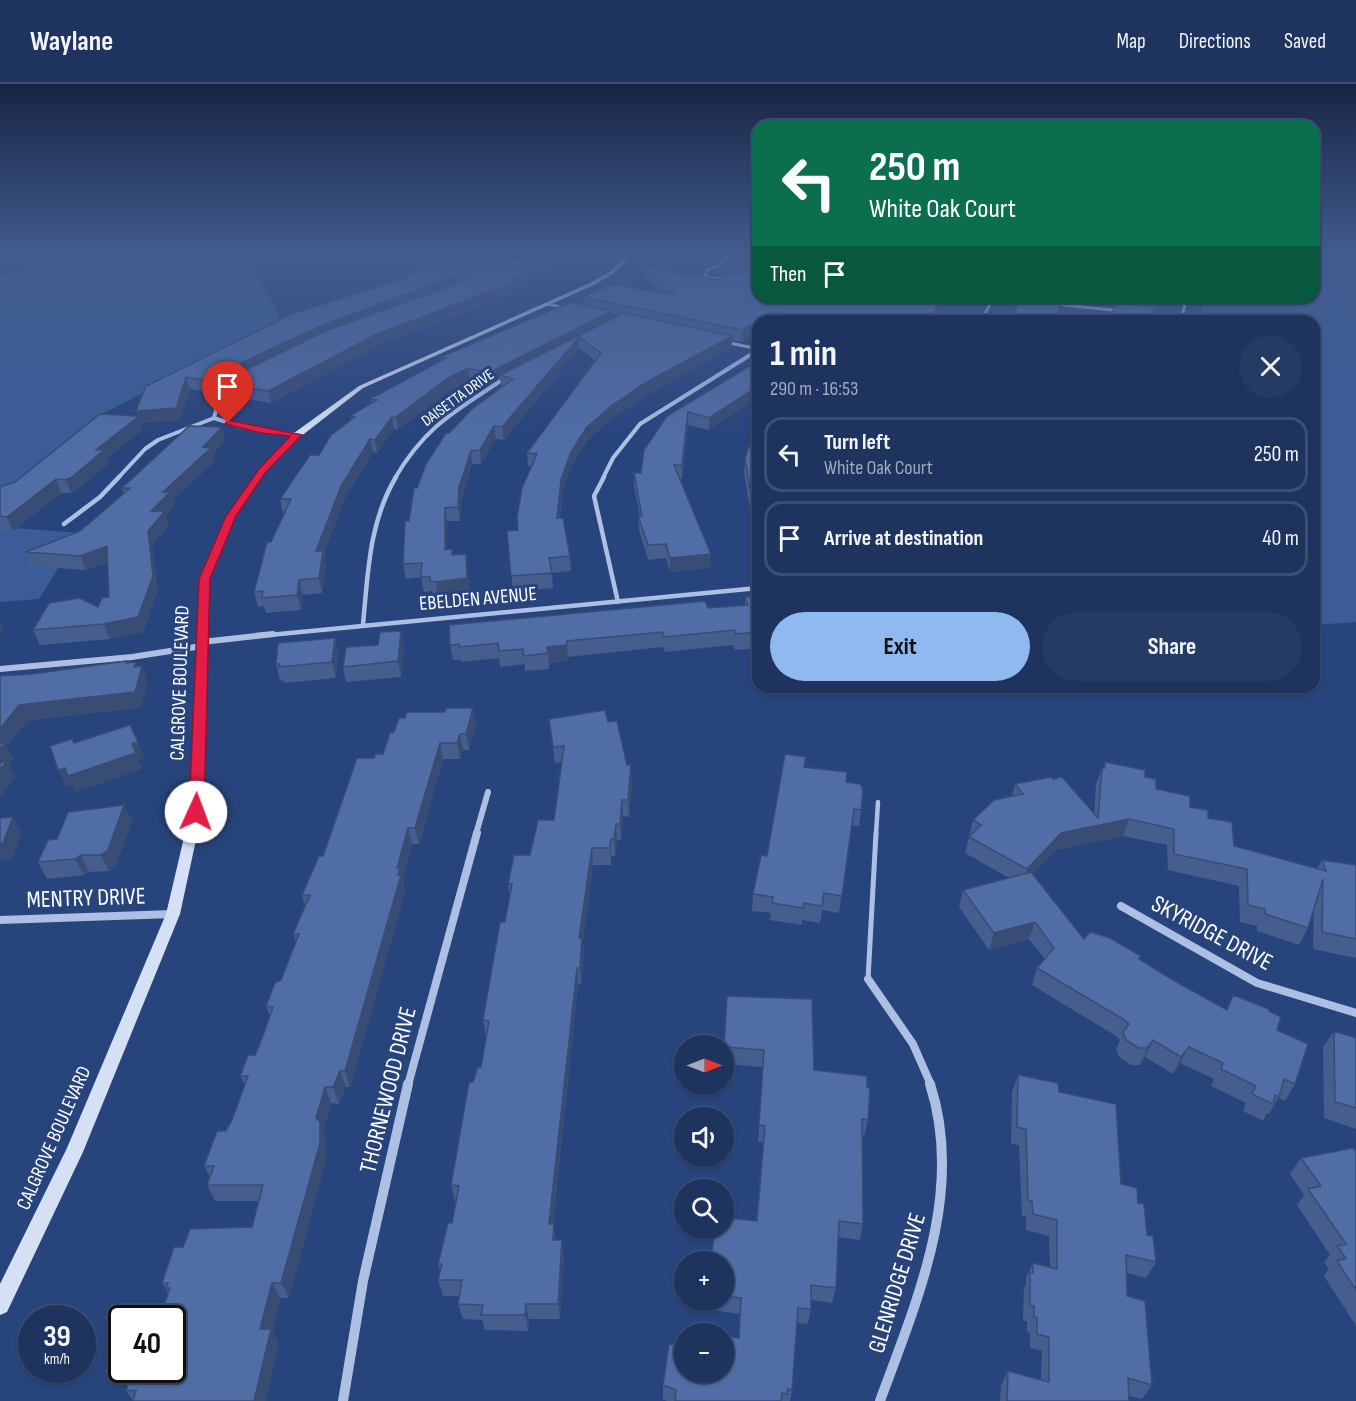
<!DOCTYPE html>
<meta charset="utf-8">
<style>
body{margin:0;font-family:"Sofia Sans Condensed",sans-serif;background:#263b63;color:#f1f3f6;height:100vh;display:flex;flex-direction:column;font-size:22px;white-space:nowrap}
*{box-sizing:border-box;margin:0}
p{font-size:20px;color:#a1aabc}
.icon{flex:none;width:33px;height:33px;fill:none;stroke:currentColor;stroke-width:2;stroke-linecap:round;stroke-linejoin:round}
.map{position:relative;flex:1;overflow:hidden}
.side{position:absolute;left:752px;top:231px;width:568px;height:378px;display:flex;flex-direction:column;background:#1e335d;border-radius:18px;box-shadow:0 2px 4px #0004,0 0 0 2px #3c4e72}
.side>*{flex:none}
.top-card{position:absolute;left:752px;top:36px;width:568px;height:183px;border-radius:18px;box-shadow:0 2px 4px #0004,0 0 0 2px #3c4e72;background:#0b6e4f;color:#fff;overflow:hidden}
.needle{width:39px;rotate:90deg}
.buttons{position:absolute;left:674px;top:951px;display:grid;gap:12px}
.buttons a{display:grid;place-items:center;width:60px;height:60px;border-radius:50%;background:#1e335d;box-shadow:0 2px 4px #0004,0 0 0 2px #3c4e72;font-size:30px}
.speed{position:absolute;left:18px;top:1221px;display:flex;gap:12px;font-size:30px;font-weight:700;text-align:center}
.speed>*{display:grid;place-content:center;width:78px;height:78px;border-radius:50%;background:#1e335d;box-shadow:0 2px 4px #0004,0 0 0 2px #3c4e72;line-height:1}
.speed small{font-size:15px;font-weight:400}
.speed .limit{border:3px solid #111;border-radius:9px;background:#fff;color:#111}
.pin{position:absolute;display:grid;place-items:center;width:51px;height:51px;color:#fff;margin:-62px -26px;border-radius:50% 50% 50% 0;rotate:-45deg;box-shadow:0 0 6px #0007}
.pin .icon{rotate:45deg}
.me{position:absolute;width:66px;margin:-33px;rotate:2deg;stroke-linejoin:round;filter:drop-shadow(0 0 4px #0008)}
.turn{display:flex;align-items:center;gap:21px;height:126px;padding:0 18px;font-size:27px}
.turn .icon{width:78px;height:78px;stroke-width:2.5}
.turn b{display:block;font-size:42px;line-height:51px}
.then{display:flex;align-items:center;height:57px;padding:0 18px;background:#0003;gap:12px;font-size:22px}
.round{display:grid;place-items:center;flex:none;width:63px;height:63px;border-radius:32px;background:#263b63}
.head{display:flex;align-items:center;justify-content:space-between;height:102px;padding:0 18px}
h1{font-size:36px;font-weight:700;line-height:45px}
.button{display:flex;gap:12px;margin-top:auto;padding:12px 18px}
.button a{flex:1;height:69px;border-radius:36px;background:#90b9f0;color:#111;font-size:24px;font-weight:700;line-height:69px;text-align:center}
.button a+a{background:#263b63;color:#f1f3f6}
ul{padding:0;list-style:none}
li{display:flex;align-items:center;gap:18px;height:75px;margin:0 12px 9px;padding:0 6px;border:3px solid #3c4e72;border-radius:18px}
li div{flex:1}
li b{display:block;font-size:22px}
li em{font-style:normal}
header{display:flex;align-items:center;gap:36px;box-sizing:border-box;height:84px;padding:0 30px;background:#1e335d;border-bottom:2px solid #3c4e72}
header strong{font-size:28px}
nav{display:flex;gap:33px;margin-inline-start:auto;font-size:21px}
.map>svg:first-child{display:block}
</style>
<header>
<strong>Waylane</strong>
<nav><a>Map</a><a>Directions</a><a>Saved</a></nav>
</header>
<div class="map">
<svg width="1356" height="1317" viewBox="0 0 1356 1317">
<rect width="100%" height="100%" fill="#28447c"/>
<!-- green -->
<path fill="#3b5c99" d="M216,170H246L282,238L94,334L0,412V190Z
M1314,170H1356V538L1314,541V237H1203L1202,213H1314Z
M0,443L80,449L39,515L0,518Z"/>
<g fill="none" stroke-linecap="round" stroke-linejoin="round">
<!-- lane-far1 -->
<path stroke="#adc0e4" stroke-width="4.5" d="M876,750L878,718"/>
<!-- lane -->
<path stroke="#adc0e4" stroke-width="5" d="M868,895L876,749"/>
<!-- street-far5 -->
<path stroke="#adc0e4" stroke-width="3" d="M730,196L705,193L707,186L718,182L727,174H738
M994,214L1029,217
M548,220L565,224
M1054,220L1122,227
M1147,230L1182,233
M1181,236L1187,213
M981,237L994,213
M725,258L758,265
M753,269L758,266"/>
<!-- street-far4 -->
<path stroke="#adc0e4" stroke-width="4" d="M214,334L219,315L234,301
M214,334L242,343L297,351
M118,394L145,365L158,356L214,334
M395,394C426,341 456,327 505,294
M603,394L613,374L640,340L755,268"/>
<!-- street-far3 -->
<path stroke="#adc0e4" stroke-width="4.5" d="M604,393L594,412L618,518
M64,440L100,413L119,393
M363,540C368,489 369,438 396,393
M259,552L758,504"/>
<!-- street-far2 -->
<path stroke="#adc0e4" stroke-width="6" d="M202,558L273,550
M0,585L132,573L202,562
M476,750L488,708"/>
<!-- street-far1 -->
<path stroke="#adc0e4" stroke-width="8" d="M1121,822L1257,899L1356,929
M0,836L173,830
M868,895L913,960L931,1001
M408,1001L477,749"/>
<!-- street -->
<path stroke="#adc0e4" stroke-width="10" d="M343,1317L363,1197L408,1000
M880,1317C917,1216 965,1108 930,1000"/>
<!-- secondary -->
<path fill="#d5e0f4" fill-rule="evenodd" d="M629,170H635L613,190L594,201L363,304L300,353L265,389L235,432L209,495L202,728L180,830L83,1068L7,1228L0,1231V1200L67,1064L166,830L190,728L199,495L227,432L259,385L294,349L359,302L590,199L609,188Z"/>
</g>
<!-- wall -->
<path fill="#455e8e" fill-rule="evenodd" d="M558,170L510,176L546,182L547,192L522,200V207L381,260L271,319L230,312L227,304L220,310L190,305L180,336L141,339L143,345L107,374L109,379L77,406L71,409H61L13,447L0,446V403L15,398L138,332L146,302L400,196V193L414,189L413,184Z
M758,170V213L896,215L898,213H946L933,237H758V248L741,258L732,256V263L645,312L611,335L588,356L572,381L562,409L560,434L570,472L571,487L552,489L553,504L513,507L507,447L518,446L531,382H528L527,369L596,277L579,264L504,356L496,355L481,380H472L461,417L460,437H447V466L452,465L453,471L468,484L469,508L438,513L433,512L432,507L424,508L421,493L406,495L403,480L409,437L417,404L449,349L501,303L500,295L489,301L470,296L447,308L398,346L394,345L377,369L373,368L344,416L324,470L326,481L322,509L303,511L301,526L266,529L264,522L258,523L254,508L271,458L284,429H283L280,415L319,371L351,336L350,332L371,320L370,315L441,277V273L583,221V213L660,209L646,194L645,184L722,196L729,189V182ZM612,230L619,231L612,235Z
M1122,213H1170L1168,221L1159,220L1156,227L1154,226L1150,237H1109L1111,230L1120,220Z
M758,277L709,346L688,341L682,395H679L710,484L670,488L666,474L648,476L639,446L638,432H640L634,402V389H641L667,332Z
M222,343L225,356L213,370L215,377L173,416L175,422L166,431L169,441L152,461L158,506L143,548L110,555L40,561L33,546L98,523L109,513L108,478L86,486L32,482L26,468L80,447L124,409L122,404Z
M758,344V449L752,437L744,388L745,374L755,355L756,345Z
M758,512V564L735,566L733,561L664,568L663,563L568,573V576L549,579V585L525,587V580L500,583L499,574L462,578L461,576H453L450,561L708,524L745,521V513Z
M335,554L338,569L336,594L284,599L283,596H280L276,580Z
M378,561L404,562L401,593L346,598L343,583Z
M549,635L608,638L627,681L632,697L629,733L623,732L621,756H617L615,772H611V781H593L583,857L584,871L581,900H578L553,1140L556,1156H562L564,1171L560,1235H529L528,1247L485,1246L482,1236L463,1235L458,1220L460,1212H443L438,1196L440,1188L438,1180L452,1139L456,1118L455,1117L451,1101L473,998L481,983L486,953L483,936L505,838L510,812L508,800L530,771L554,736L562,678L555,679Z
M476,640L469,666H463L460,675H443L419,760H412L403,794L405,808L350,1003H346L339,1020L331,1019L323,1047L326,1055V1075L289,1214H280L272,1246L279,1260L133,1316L126,1307L172,1286L168,1208L162,1199L183,1163L252,1143L259,1117H215L207,1101L210,1093L204,1082L232,1036L245,1002L240,992L255,971L260,960L270,933L266,922L281,896L296,858L293,850L305,821L302,811L323,772L374,674L383,670Z
M1105,678L1145,693L1156,705L1190,723L1208,734L1234,762L1317,785L1322,776L1356,781V874L1313,865L1314,826L1308,844L1299,861L1257,847V842L1240,838L1239,802L1168,786L1167,761L1123,752L1056,766L1033,790L1084,855L1140,875L1173,896L1226,925L1233,911L1269,927L1277,946L1295,1000L1285,1017L1278,1014L1269,1030L1267,1029L1263,1037L1243,1027L1246,1019L1211,1002L1214,995L1180,979L1173,990L1145,973L1140,981H1131L1119,973L1116,965L1120,956L1116,952L1032,901L1037,884L1045,875L1029,855L989,866L959,823L963,806L1009,794L965,769L973,736L1012,712L1015,700L1094,729L1096,700L1102,684H1103Z
M805,683L846,698L861,726L859,742L851,741L839,829L822,826L820,839L802,836V841L770,836L771,829L752,827L753,810L767,772Z
M124,721L132,737L116,782L109,787L89,788L84,791L47,795L38,778L57,755Z
M727,912L814,986L868,1036L864,1052H862L863,1140L860,1156L838,1153L836,1204L832,1219L811,1216V1225L808,1240L797,1239L792,1306L790,1317H667L663,1315V1301L683,1262L738,1254L740,1230L712,1226V1216H723V1178H712V1169L756,1137L763,1058H758L763,983L723,980Z
M1334,947L1356,954V1045L1324,1034L1323,963Z
M1018,991L1059,1008L1121,1100L1138,1119L1156,1178L1146,1194L1127,1189V1212L1152,1301L1142,1315L1129,1312V1317H1000L1001,1301L1008,1287L1041,1296L1042,1267L1030,1264V1249L1027,1248V1237H1023L1024,1204L1026,1200V1194L1033,1179L1050,1183L1049,1152L1026,1146V1133L1022,1132L1019,1061L1011,1060L1012,1008Z
M1356,1067V1242L1324,1192L1329,1185L1324,1178L1330,1171L1297,1121L1304,1111L1290,1090L1301,1074Z"/>
<!-- shaded-wall -->
<path fill="#384c74" d="M479,170H558L477,180Z
M546,182L547,192L522,200V207L381,260L271,319L268,307L379,249L508,194Z
M467,186L468,196L226,300L227,304L220,310L217,298L243,278L325,240Z
M942,213H946L933,237H929Z
M1160,213H1161L1159,220L1156,227Z
M1063,214L1061,225L1056,237H1054Z
M1155,223L1150,237H1148Z
M612,227V238L579,253V264L504,356L502,343L575,256L500,291V295L489,301L488,289Z
M777,227L776,237H759Z
M758,238V248L741,258L742,246Z
M732,252V263L645,312L611,335L588,356L572,381L562,409L558,448L557,434L561,396L571,368L587,343L611,322L645,299Z
M468,284L470,296L447,308L398,346L396,333L445,296Z
M186,293L190,305L180,336L141,339L143,345L107,374L109,379L77,406L71,409L66,396L96,366L138,333L136,327Z
M758,302V313L709,346V334Z
M688,328V341L682,395V381Z
M392,333L394,345L377,369L375,356Z
M494,342L496,355L481,380L480,366Z
M222,343L225,356L213,370L215,377L173,416L175,422L166,431L169,441L152,461L158,506L143,548L110,555L104,540L148,447L151,427L163,408Z
M370,355L373,368L344,416L324,470L326,481L322,509L319,494L316,467L341,402Z
M471,367L472,380L461,417L460,437L458,423L459,403Z
M56,395L61,409L13,447L7,433Z
M445,424L447,437V480L445,466Z
M107,462L113,476L86,486L80,472Z
M466,470L468,484L469,508L438,513L436,498Z
M711,470L710,484L670,488V474Z
M299,496L303,511L301,526L297,511Z
M0,536L4,545L0,552Z
M401,547L404,562L401,593L398,577Z
M335,554L338,569L336,594L332,578Z
M567,561L568,576L549,579L547,563Z
M136,578L140,589L142,582L148,598L141,624L27,637L7,662L14,675L9,681L16,693L0,714V645L19,621L134,583Z
M473,624L476,640L469,666L466,650Z
M460,650L463,666L460,675L457,659Z
M138,658L145,674L139,676L143,685L75,708L72,701L66,702L58,686Z
M440,659L443,675L419,760L415,744Z
M631,681L632,697L629,733L628,716Z
M622,716L623,732L621,756L620,740Z
M124,721L132,737L116,782L109,787L101,771Z
M13,733L22,749L12,775L0,777V759Z
M1129,735L1123,752L1056,766L1022,801L1027,785L1061,749Z
M616,740L617,756L615,772L614,755Z
M408,744L412,760L403,794L405,808L350,1003L345,987L397,784Z
M611,755V781L610,764Z
M592,764L593,781L583,857L584,871L581,900L580,884L579,854Z
M81,771L89,788L84,791L75,775Z
M1035,838L1029,855L989,866L994,849Z
M577,884L578,900L551,1156L549,1140Z
M1153,956L1145,973L1140,981L1147,964Z
M1189,963L1180,979L1173,990L1181,973Z
M340,987L346,1003L339,1020L333,1003Z
M325,1003L331,1019L323,1047L326,1055V1075L289,1214L281,1199L316,1034Z
M554,1140L556,1156H553Z
M562,1156L564,1171L560,1235L558,1220Z
M272,1199L280,1214L272,1246L279,1260L266,1317H254L260,1245Z
M526,1220L529,1235L528,1247L525,1231Z"/>
<!-- building -->
<path fill="#506da5" stroke="#384c74" stroke-width="1.5" d="M446,170H479H476L546,182L508,194L521,196L379,249L268,307L226,300L247,285L328,246L451,202L471,191V187L467,186L448,195L325,240L243,278L217,298L186,293L176,324L136,327L146,302L292,230L406,194L400,193L422,186L413,184Z
M734,170H758V184L729,182Z
M645,184L722,196L725,189L758,190V213H890L896,215L898,213H942L929,237H783L777,227L742,246L583,213L614,200L674,211Z
M1024,213H1053L1063,214L1054,237H1008Z
M1128,213H1160L1159,216Z
M571,218L612,227L488,289L468,284L445,296L396,333H392L375,356L370,355L341,402L316,467H323L319,494L299,496L297,511L262,514L263,507L254,508L267,458H271L291,415H280L310,371H319L331,351L355,333L350,332L377,316L370,315L446,274L441,273Z
M1118,219L1155,223L1148,237H1119L1122,232L1111,230Z
M624,229L732,252L645,299L611,322L587,343L571,368L561,396L557,434H563L570,472L549,474L552,489L511,492L507,447L518,446L517,433L522,404L537,370L527,369L601,269L579,253L502,343L494,342L480,366L471,367L459,403L458,423L445,424V466L452,465V471L466,470L467,494L436,498L430,497V493H421L422,479L403,480L405,437H409L414,404H417L426,380L446,349H449L472,325L513,295L500,291Z
M758,277V302L709,334L688,328L682,381H674L711,470L670,474L666,460L648,461L638,432H642L634,389H641L644,366L667,332Z
M100,330L139,332L96,366H104L72,393L66,396L56,395L7,433L0,432V403L15,398Z
M189,342L222,343L203,363L211,364L163,408H170L151,427H165L148,447L153,492L138,533L104,540L33,546L49,519L80,514L98,523L102,514L109,513L107,462L80,472L26,468L80,447L130,404H122Z
M758,353V433L753,423L745,374L750,360Z
M758,512V548L736,550L734,546L664,553L663,548L567,557V561L547,563L548,569L524,572L523,565L499,567L498,559L459,563V560L450,561L449,541L705,517L708,524L748,521L745,513Z
M401,547L398,577L343,583L346,563L378,561L380,548Z
M335,554L332,578L279,583L280,580H276L278,559Z
M126,577V579L136,578L134,583L142,582L135,608L19,621L0,645V592L32,590Z
M446,624H473L466,650H460L457,659H440L415,744H408L397,784H400L398,791H401L345,987H340L333,1003H325L316,1034L320,1038V1059L281,1199H272L260,1245H271L254,1317H133L136,1306L126,1307L131,1288H140L141,1286H172V1234H160L170,1204H166L168,1199H162L174,1163H183L190,1145L252,1143L263,1101H207L214,1082H204L217,1047H226L232,1036L248,992H240L248,971H255L260,960L273,923L266,922L275,899L281,896L299,850H293L310,811H302L319,772H323L357,674H374L376,670H383L390,649L394,648L399,634H405L407,628H445Z
M605,626L608,638L617,637L627,681H631L628,716H622L620,740H616L614,755H611L610,764H592L579,854H582L580,884H577L549,1140H554L553,1156H562L558,1220H526L525,1231H481L483,1221L458,1220L462,1196H438L442,1180H438L448,1139H452L459,1102L451,1101L469,998H473L478,983H481L489,937L483,936L500,838H505L512,800H508L514,771H530L538,736H554L564,662L553,663L549,635Z
M130,641L138,658L132,660L136,669L68,692L65,684L58,686L50,662L72,655L74,659Z
M0,659H5L0,666Z
M785,670L806,673L804,683L847,688L846,698L861,700L863,707L861,726L854,725L842,812L824,809L822,822L804,819L803,824L772,819L773,813L753,810L761,771L767,772Z
M7,677L0,686V679Z
M1105,678L1145,686V693L1156,695V705L1190,712V723L1208,726V734L1232,738L1234,762L1326,787L1322,776L1356,781V855L1322,848L1323,795L1308,844L1265,830V825L1248,821L1247,785L1174,770V745L1129,735L1061,749L1027,785L969,753L981,741L973,736L994,716L1023,710L1015,700L1051,693L1053,695L1062,693L1098,734L1102,684H1105Z
M124,721L108,766L101,771H81L75,775L38,778L48,756L57,755L68,728Z
M13,733L3,759H0V734Z
M1031,788L1084,855L1090,848L1110,854L1141,872L1139,875L1173,896L1227,926L1233,911L1269,925V927L1281,933L1277,946L1308,960L1295,1000L1284,995L1279,1013L1275,1011L1273,1020L1252,1010L1256,1002L1221,985L1223,979L1189,963L1181,973L1153,956L1147,964H1139L1126,956L1123,948L1129,940L1123,935L1037,884L1054,864L1035,838L994,849L963,806Z
M727,912L812,915L814,986L867,992V1003L870,1004L868,1036L862,1035L863,1140L839,1137L836,1204L811,1201V1225L798,1224L792,1306L788,1305L787,1310L782,1309L781,1317H675L676,1306L663,1301L669,1260L683,1262L684,1254V1288H723V1251L739,1254L741,1214L723,1212V1178H715L716,1170L712,1169L715,1144H723V1138H729V1134L757,1137L765,1042L759,1041L764,966L724,963Z
M1334,947L1356,954V1024L1335,1018Z
M1018,991L1058,999L1059,1008L1116,1020L1121,1100L1137,1104L1138,1119L1144,1120L1147,1151L1153,1152L1156,1178L1126,1171L1127,1212L1145,1217L1152,1301L1128,1294L1129,1317H1007L1008,1287L1049,1298V1253L1037,1250V1234L1034,1233V1222L1030,1221V1189H1033V1179L1057,1185V1136L1033,1130L1032,1117L1028,1116L1026,1045L1017,1043Z
M1353,1064L1356,1067V1206L1337,1177L1346,1174L1337,1162L1346,1160L1308,1105L1321,1102L1301,1074Z
M685,1245L713,1250H685Z"/>
<!-- sky -->
<linearGradient id="sky" x2="0" y2="1"><stop stop-color="#162544"/><stop offset="0.48" stop-color="#425c8e"/><stop offset="1" stop-color="#425c8e" stop-opacity="0"/></linearGradient>
<rect width="1356" height="354" fill="url(#sky)"/>
<!-- route -->
<path fill="#e11d48" stroke="#92132f" stroke-width="1.5" d="M228,336L302,351L265,389L236,432L210,495L204,728L196,733L189,728L199,495L226,432L259,385L290,352L261,349L225,340Z"/>
<g text-anchor="middle" dominant-baseline="central" stroke-width="6" stroke-linejoin="round" paint-order="stroke">
<!-- far-street labels -->
<g font-size="16" fill="#fff" stroke="#28447c">
<text transform="translate(458 314) rotate(-36)">DAISETTA DRIVE</text>
</g>
<!-- street labels -->
<g font-size="20" fill="#fff" stroke="#28447c">
<text transform="translate(478 515) rotate(-5)">EBELDEN AVENUE</text>
<text transform="translate(180 599) rotate(-88)">CALGROVE BOULEVARD</text>
<text transform="translate(54 1054) rotate(-66)">CALGROVE BOULEVARD</text>
</g>
<!-- near-street labels -->
<g font-size="24" fill="#fff" stroke="#28447c">
<text transform="translate(86 814) rotate(-2)">MENTRY DRIVE</text>
<text transform="translate(1212 849) rotate(28)">SKYRIDGE DRIVE</text>
<text transform="translate(388 1006) rotate(-76)">THORNEWOOD DRIVE</text>
<text transform="translate(897 1199) rotate(-73)">GLENRIDGE DRIVE</text>
</g>
</g>
</svg>
<div class="buttons">
<a><svg class="needle" viewBox="-14 -14 28 28"><path d="M0-13l5 13h-10z" fill="#e53935"/><path d="M0 13l5-13h-10z" fill="#a1aabc"/></svg></a>
<a><svg class="icon" aria-label="sound" viewBox="0 0 24 24"><path d="M4 9h4l5-4v14l-5-4H4zM17 9q2 3 0 6"/></svg></a>
<a><svg class="icon" aria-label="search" viewBox="0 0 24 24"><circle cx="10" cy="10" r="6"/><path d="M15 15l6 6"/></svg></a>
<a>+</a>
<a>−</a>
</div>
<div class="speed"><div>39<small>km/h</small></div><div class="limit">40</div></div>
<div class="pin" style="left:228px;top:339px;background:#d93025"><svg class="icon" aria-label="arrive" viewBox="0 0 24 24"><path d="M6 21V4h12l-3 4 3 4H6"/></svg></div>
<svg class="me" style="left:196px;top:728px" viewBox="-20 -20 40 40"><circle r="19" fill="#fff"/><path d="M0-13L10 11 0 6-10 11z" fill="#e11d48"/></svg>
<div class="top-card">
<div class="turn"><svg class="icon" aria-label="left" viewBox="0 0 24 24"><path d="M17 20v-9H6M10 6l-5 5 5 5"/></svg><div><b>250 m</b>White Oak Court</div></div>
<div class="then">Then<svg class="icon" aria-label="arrive" viewBox="0 0 24 24"><path d="M6 21V4h12l-3 4 3 4H6"/></svg></div>
</div>
<section class="side">
<div class="head"><div><h1>1 min</h1><p>290 m · 16:53</p></div><a class="round"><svg class="icon" aria-label="close" viewBox="0 0 24 24"><path d="M6 6l12 12M18 6L6 18"/></svg></a></div>
<ul>
<li><svg class="icon" aria-label="left" viewBox="0 0 24 24"><path d="M17 20v-9H6M10 6l-5 5 5 5"/></svg><div><b>Turn left</b><p>White Oak Court</p></div><em>250 m</em></li>
<li><svg class="icon" aria-label="arrive" viewBox="0 0 24 24"><path d="M6 21V4h12l-3 4 3 4H6"/></svg><div><b>Arrive at destination</b></div><em>40 m</em></li>
</ul>
<div class="button"><a>Exit</a><a>Share</a></div>
</section>
</div>
